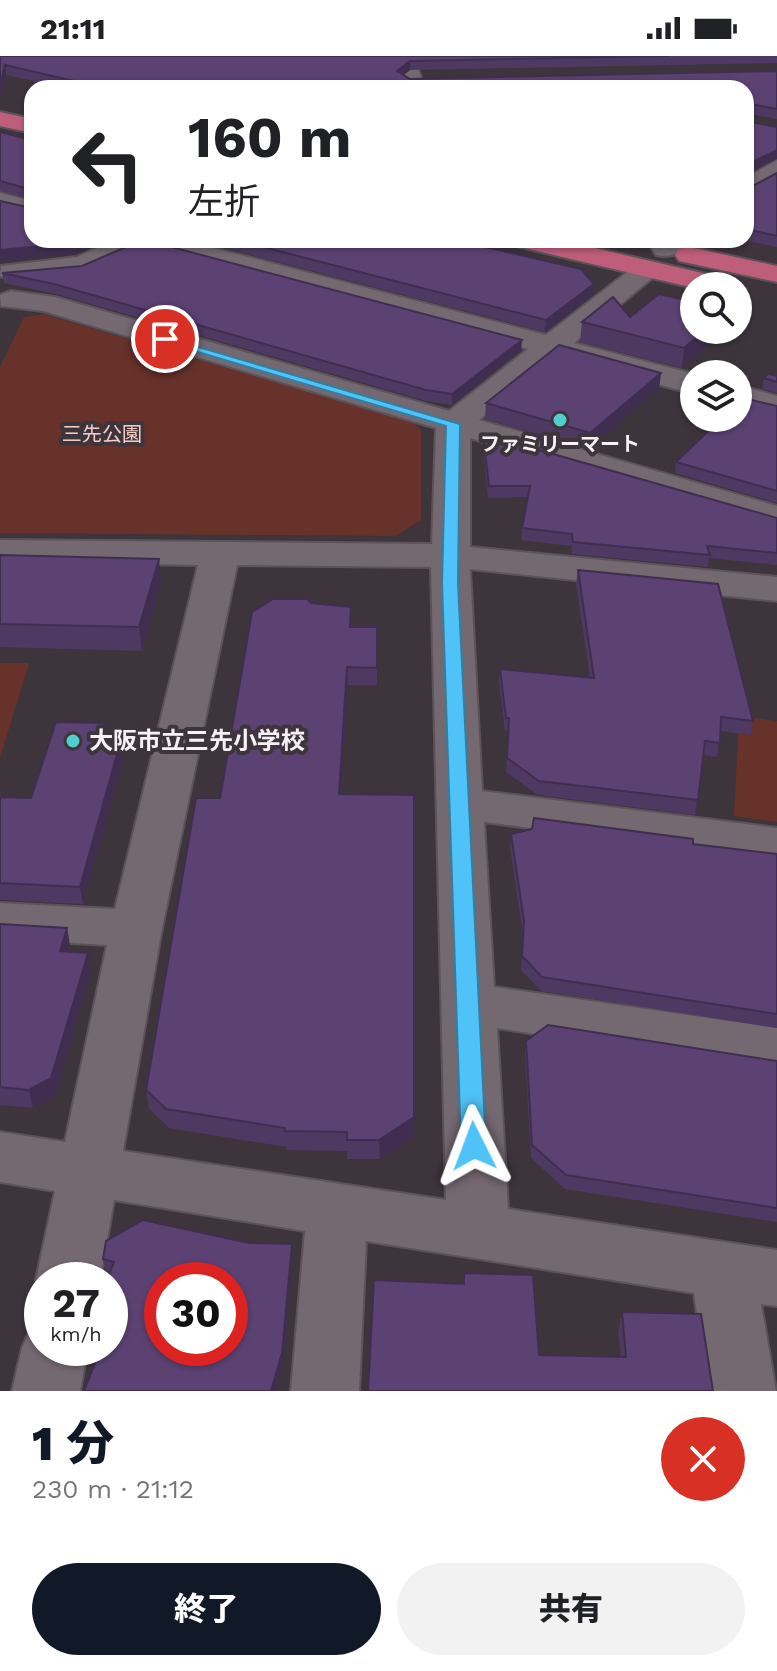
<!DOCTYPE html>
<html lang="ja">
<meta charset="utf-8">
<style>
body{margin:0;font-family:"Work Sans","Noto Sans JP",sans-serif;background:#f2f2f2;color:#202124;height:100vh;display:flex;flex-direction:column;font-size:30px;white-space:nowrap}
*{box-sizing:border-box;margin:0}
p{font-size:26px;color:#757577}
.icon{flex:none;width:44px;height:44px;fill:none;stroke:currentColor;stroke-width:2;stroke-linecap:round;stroke-linejoin:round}
.map{position:relative;height:1335px;overflow:hidden}
.details{display:flex;flex-direction:column;background:#fff;flex:1}
.details>*{flex:none}
.banner{position:absolute;left:24px;top:24px;width:730px;height:168px;border-radius:24px;box-shadow:0 2px 6px #0004;background:#fff;color:#202124;overflow:hidden}
.tools{position:absolute;left:680px;top:216px;display:grid;gap:16px}
.tools a{display:grid;place-items:center;width:72px;height:72px;border-radius:50%;background:#fff;box-shadow:0 2px 6px #0004;font-size:40px}
.speed{position:absolute;left:24px;top:1206px;display:flex;gap:16px;font-size:40px;font-weight:700;text-align:center}
.speed>*{display:grid;place-content:center;width:104px;height:104px;border-radius:50%;background:#fff;box-shadow:0 2px 6px #0004;line-height:1}
.speed small{font-size:20px;font-weight:400}
.speed .limit{border:12px solid #d22;background:#fff;color:#111}
.pin{position:absolute;display:grid;place-items:center;width:68px;height:68px;color:#fff;margin:-34px;border:4px solid #fff;border-radius:50%;box-shadow:0 2px 8px #0007}
.me{position:absolute;width:88px;margin:-44px;rotate:357deg;stroke-linejoin:round;filter:drop-shadow(0 0 6px #0008)}
.turn{display:flex;align-items:center;gap:28px;height:168px;padding:0 32px;font-size:36px}
.turn .icon{width:104px;height:104px;stroke-width:2.5}
.turn b{display:block;font-size:56px;line-height:68px}
.round{display:grid;place-items:center;flex:none;width:84px;height:84px;border-radius:42px;background:#f2f2f2}
.headline{display:flex;align-items:center;justify-content:space-between;height:136px;padding:0 32px}
h1{font-size:48px;font-weight:800;line-height:60px;color:#111827}
.button{display:flex;gap:16px;margin-top:auto;padding:16px 32px}
.button a{flex:1;height:92px;border-radius:48px;background:#111827;color:#fff;font-size:32px;font-weight:800;line-height:92px;text-align:center}
.button a+a{background:#f2f2f2;color:#202124}
.status{display:flex;justify-content:space-between;align-items:center;height:56px;padding:0 40px;background:#fff;direction:ltr}
.status svg{height:22px;fill:currentColor}
.map>svg:first-child{display:block}
</style>
<div class="status"><b>21:11</b><svg viewBox="0 0 49 12"><path d="M0 12V9h3v3zM5 12V6h3v6zM10 12V3h3v9zM15 12V0h3v12zM26 1h20v11H26zM47 4h2v5h-2z"/></svg></div>
<div class="map">
<svg width="777" height="1335" viewBox="0 0 777 1335">
<rect width="100%" height="100%" fill="#3e343c"/>
<!-- green -->
<path fill="#67322a" d="M43,258L411,365L421,374V464L396,480L0,477V311L24,261Z
M0,607H29L0,702Z
M739,660L777,665V766L734,760Z"/>
<g fill="none" stroke-linecap="round" stroke-linejoin="round">
<!-- minor casing -->
<g stroke="#5c525a" stroke-width="4">
<path id="minor" d="M393,0H413L425,32H403Z
M777,104V123L746,141V122Z
M0,137L32,145V161L0,153Z
M114,184H183L546,279L639,207H659L663,213L574,287L694,318V338L557,301L479,364L777,450V473L470,382V491L777,521V545L470,513L482,735L777,772V804L484,766L494,931L777,972V1016L497,972L508,1153L777,1194V1250L761,1248L776,1335H708L694,1237L366,1185L359,1335H291L305,1175L114,1144L100,1224H42V1237L36,1224L55,1135L0,1126V1076L65,1086L107,889L0,883V847L115,853L198,509L0,506V484L432,488L436,372L43,255L1,250L0,239L11,235L55,241L449,355L528,293L144,190L93,215L11,224L0,220L1,210L77,201ZM237,509L431,511L446,1144L123,1095L162,872Z
M661,184H691C683,197 671,202 656,199L652,193Z
M738,329L777,340V360L738,349Z
M42,1266V1292H88L80,1335H12L22,1292L32,1270Z"/>
</g>
<!-- highway casing -->
<g stroke="#5c525a" stroke-width="4">
<path id="highway" d="M0,56L32,63V77L0,70Z
M512,184H560L732,224L736,230L694,232L516,190Z
M689,191L777,210V226L679,205L675,199L679,193Z"/>
</g>
<!-- minor -->
<use href="#minor" fill="#746871" fill-rule="evenodd"/>
<!-- highway -->
<use href="#highway" fill="#be5e7b" fill-rule="evenodd"/>
</g>
<!-- wall -->
<path fill="#4e3962" d="M0,0H777V7L410,14L404,19L410,23L777,15V63L746,57V32H65L6,19Z
M746,65L747,133L777,117V191L743,184H746Z
M0,76L32,84V144L0,135Z
M194,184H456L593,239L545,276Z
M2,217L522,284L521,294L452,349L426,345L56,238L4,227Z
M694,246L682,312L580,286L582,266L630,261Z
M661,317L659,332L589,393L485,363L486,347Z
M777,320V337L762,333L764,322Z
M777,350V447L675,417L676,406Z
M483,378L777,462V509L709,502L708,511L572,498L571,490L521,484L522,472L528,441L488,442L483,389Z
M0,499L161,525L142,595L0,591Z
M578,514L753,665L751,679L720,675L717,701L703,699L695,759L538,739L506,716L508,676L505,675L499,626L500,613L590,622L576,527Z
M311,547L352,571H377V629H348L341,738L414,1080L380,1103H347V1095L286,1094V1091L169,1072L149,1053L146,1034L220,742Z
M105,667L106,679L125,697L83,848L0,844V741L31,742Z
M511,778L693,788L777,798V972L541,935L521,914L523,879L510,791Z
M0,868L67,872L70,890L69,896L91,914L55,1040L33,1052L0,1049Z
M526,985L777,1005V1166L565,1133L531,1102L525,998Z
M293,1200L283,1308L95,1295L94,1292H110V1216L105,1214L103,1203Z
M464,1217L539,1299L621,1300L618,1276L622,1256L713,1335H368L463,1228Z"/>
<!-- shaded-wall -->
<path fill="#402e50" d="M410,5V14L397,24V15Z
M5,9L6,19L0,45V30Z
M777,94V103L746,119V109Z
M81,184H107L76,198L0,205V194Z
M594,228L593,239L545,276L546,264Z
M705,274H725L682,312L684,292Z
M522,284L521,294L452,349V338Z
M661,317L659,332L589,393L590,377Z
M159,503L161,525L142,595L139,571Z
M347,611L348,629L340,756L339,738Z
M105,667L107,684L101,679Z
M122,680L125,697L83,848L80,831Z
M67,872L70,890L63,913L60,895Z
M88,897L91,914L55,1040L33,1052L29,1034Z
M414,1061V1080L380,1103L379,1084Z
M292,1188L293,1200L283,1308L275,1335H271Z"/>
<!-- building -->
<path fill="#5b4272" stroke="#402e50" stroke-width="2" fill-rule="evenodd" d="M0,0H669L410,5L397,15L410,23L777,15V53L746,47V32H104L5,9L0,30Z
M746,65L777,71V94L746,109Z
M0,76L32,84V134L0,125Z
M746,111L747,133L777,117V180L746,173Z
M0,145L32,152V184H81L75,187L0,194Z
M142,184H145L522,284L452,338L426,334L54,228L2,217L82,210Z
M236,184H455L581,213L594,228L546,264Z
M659,238L694,246V274H705L684,292L582,266L613,241L630,261Z
M559,289L661,317L590,377L486,347Z
M768,318L777,320V326L764,322Z
M743,342L777,350V435L676,406L722,362H738V346Z
M483,378L777,462V497L707,490L710,499L573,486L572,478L522,472L530,430H489Z
M0,499L159,503L139,571L0,568Z
M578,514L718,528L753,665L721,661L720,687L705,685L698,744L539,725L507,702L509,662H506L500,613L594,622Z
M273,543H307L311,547L351,551L350,571H377V612L347,611L339,738L414,739V1061L379,1084H347V1076L285,1075V1072L166,1053L146,1034L196,742H220L252,556Z
M56,666L105,667L101,679L122,680L80,831L0,827V741L31,742Z
M534,762L693,783V788L777,798V958L542,921L522,900L524,865L511,778L532,773Z
M0,868L67,872L60,895L88,897L51,1022L29,1034L0,1031Z
M548,969L777,1005V1152L566,1119L532,1089L526,985Z
M143,1164L249,1187L292,1188L282,1297L271,1335H84L101,1292H110V1224H107L114,1206L103,1203L106,1185ZM162,1224H230V1292H162Z
M464,1217L533,1219L539,1299L626,1301L622,1256L701,1258L713,1335H368L374,1224L464,1228Z"/>
<!-- route -->
<path fill="#4fc3f7" stroke="#337fa1" stroke-width="2" d="M161,280L460,368L458,527L486,1090L482,1097L474,1100L465,1097L461,1090L442,527L446,370L161,285Z"/>
<!-- markers -->
<g fill="#52cdce" stroke="#3e343c" stroke-width="3">
<circle cx="560" cy="364" r="8"/>
<circle cx="73" cy="685" r="8"/>
</g>
<g text-anchor="middle" dominant-baseline="central" stroke-width="8" stroke-linejoin="round" paint-order="stroke">
<!-- far-park labels -->
<g font-size="20" fill="#f3cdc6" stroke="#3e343c">
<text x="102" y="378">三先公園</text>
</g>
<!-- far-poi labels -->
<g font-size="20" font-weight="bold" fill="#f7f0f5" stroke="#3e343c">
<text x="560" y="388">ファミリーマート</text>
</g>
<!-- poi labels -->
<g font-size="24" font-weight="bold" fill="#f7f0f5" stroke="#3e343c" text-anchor="start">
<text x="89" y="685">大阪市立三先小学校</text>
</g>
</g>
</svg>
<div class="tools">
<a><svg class="icon" aria-label="search" viewBox="0 0 24 24"><circle cx="10" cy="10" r="6"/><path d="M15 15l6 6"/></svg></a>
<a><svg class="icon" aria-label="layers" viewBox="0 0 24 24"><path d="M12 4l9 5-9 5-9-5zM3 14l9 5 9-5"/></svg></a>
</div>
<div class="speed"><div>27<small>km/h</small></div><div class="limit">30</div></div>
<div class="pin" style="left:165px;top:283px;background:#d93025"><svg class="icon" aria-label="arrive" viewBox="0 0 24 24"><path d="M6 21V4h12l-3 4 3 4H6"/></svg></div>
<svg class="me" style="left:474px;top:1090px" viewBox="-20 -20 40 40"><path d="M0-17L14 15 0 8-14 15z" fill="#4fc3f7" stroke="#fff" stroke-width="4"/></svg>
<div class="banner">
<div class="turn"><svg class="icon" aria-label="left" viewBox="0 0 24 24"><path d="M17 20v-9H6M10 6l-5 5 5 5"/></svg><div><b>160 m</b>左折</div></div>
</div>
</div>
<section class="details">
<div class="headline"><div><h1>1 分</h1><p>230 m · 21:12</p></div><a class="round" style="background:#d93025;color:#fff"><svg class="icon" aria-label="close" viewBox="0 0 24 24"><path d="M6 6l12 12M18 6L6 18"/></svg></a></div>
<div class="button"><a>終了</a><a>共有</a></div>
</section>
